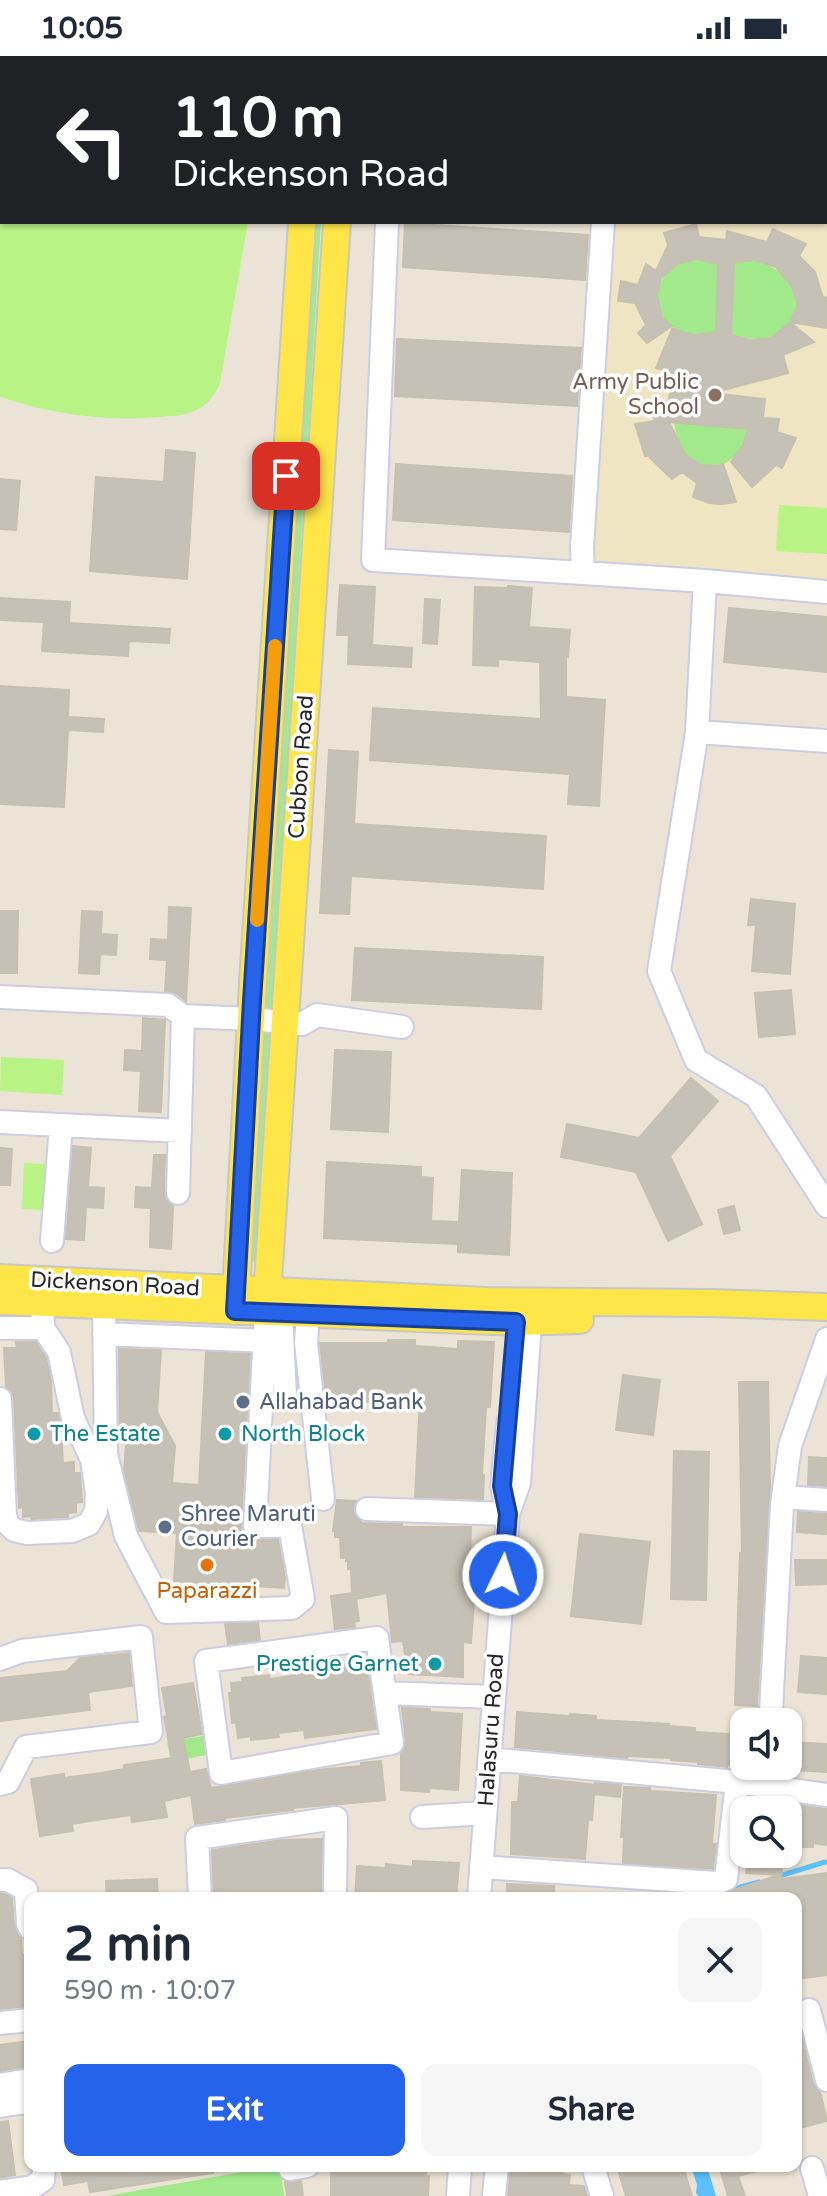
<!DOCTYPE html>
<meta charset="utf-8">
<style>
body{margin:0;font-family:"Varela Round",sans-serif;background:#f6f6f7;color:#1f2937;height:100vh;display:flex;flex-direction:column;font-size:30px;white-space:nowrap}
*{box-sizing:border-box;margin:0}
p{font-size:26px;color:#747a83}
.icon{flex:none;width:44px;height:44px;fill:none;stroke:currentColor;stroke-width:2;stroke-linecap:round;stroke-linejoin:round}
.map{position:relative;flex:1;overflow:hidden}
.drawer{position:absolute;left:24px;top:1836px;width:778px;height:280px;display:flex;flex-direction:column;background:#fff;border-radius:16px;box-shadow:0 2px 6px #0004}
.drawer>*{flex:none}
.banner{position:absolute;left:0px;top:0px;width:828px;height:168px;box-shadow:0 2px 6px #0004;background:#202124;color:#fff;overflow:hidden}
.fabs{position:absolute;left:730px;top:1652px;display:grid;gap:16px}
.fabs a{display:grid;place-items:center;width:72px;height:72px;border-radius:16px;background:#fff;box-shadow:0 2px 6px #0004;font-size:40px}
.pin{position:absolute;display:grid;place-items:center;width:68px;height:68px;color:#fff;margin:-34px;border-radius:16px;box-shadow:0 4px 12px #0006}
.me{position:absolute;width:88px;margin:-44px;rotate:4deg;stroke-linejoin:round;filter:drop-shadow(0 0 6px #0008)}
.turn{display:flex;align-items:center;gap:28px;height:168px;padding:0 40px;font-size:36px}
.turn .icon{width:104px;height:104px;stroke-width:2.5}
.turn b{display:block;font-size:56px;line-height:68px}
.round{display:grid;place-items:center;flex:none;width:84px;height:84px;border-radius:16px;background:#f6f6f7}
.summary{display:flex;align-items:center;justify-content:space-between;height:136px;padding:0 40px}
h1{font-size:48px;font-weight:700;line-height:60px}
.cta{display:flex;gap:16px;margin-top:auto;padding:16px 40px}
.cta a{flex:1;height:92px;border-radius:16px;background:#2563eb;color:#fff;font-size:32px;font-weight:700;line-height:92px;text-align:center}
.cta a+a{background:#f6f6f7;color:#1f2937}
.status{display:flex;justify-content:space-between;align-items:center;height:56px;padding:0 40px;background:#fff;direction:ltr}
.status svg{height:22px;fill:currentColor}
.map>svg:first-child{display:block}
</style>
<div class="status"><b>10:05</b><svg viewBox="0 0 49 12"><path d="M0 12V9h3v3zM5 12V6h3v6zM10 12V3h3v9zM15 12V0h3v12zM26 1h20v11H26zM47 4h2v5h-2z"/></svg></div>
<div class="map">
<svg width="827" height="2140" viewBox="0 0 827 2140">
<rect width="100%" height="100%" fill="#ebe4d6"/>
<!-- education -->
<path fill="#f0e5c2" d="M625,0H827V529L590,511L614,166H826V2H625Z"/>
<!-- green -->
<path fill="#a2e98b" d="M642,0H827V75L826,2H641Z
M315,166H321L307,401L301,400Z
M698,203L718,208L716,276C703,278 690,280 678,275C650,262 652,220 679,207C684,205 692,205 698,203Z
M755,204C783,214 789,221 798,249C782,284 767,288 731,279L734,206Z
M674,366L748,373C742,395 726,419 699,408C694,405 687,401 684,397C677,388 676,377 674,366Z
M298,436L304,437L258,1206L251,1205Z
M203,1680L206,1699L171,1706L167,1686Z
M276,2110H280L284,2140H106Z"/>
<!-- pitch -->
<path fill="#b9f285" d="M2,59V166H248L220,327C215,339 208,349 196,354C185,360 172,360 159,361C106,366 51,358 0,341V61Z
M779,449L827,452V498L776,495Z
M1,1001L64,1004L62,1039L0,1035Z
M24,1107L45,1108L43,1154L22,1153Z"/>
<!-- water -->
<path fill="#5cc0fa" d="M693,2110H707L716,2140H698L696,2137L697,2129L692,2113Z"/>
<g fill="none" stroke-linecap="round" stroke-linejoin="round">
<!-- stream -->
<path stroke="#5cc0fa" stroke-width="5" d="M776,1821L825,1806
M701,1842L759,1826"/>
</g>
<!-- building -->
<path fill="#c6c1b6" stroke="#c6c0b0" stroke-width="2" d="M405,167L588,179L585,224L403,211Z
M696,168L699,181L726,184L727,175L767,186L773,173L806,188L799,200L815,216L823,242L827,241V272L790,266L798,249L791,229L776,211L755,204L734,206L731,279L750,284L772,282L790,266L814,286L783,299L788,317L712,337L765,343L763,362L779,363L777,376L796,382L782,412L776,409L752,431L731,406L743,389L748,373L669,366L685,399L701,409L717,410L723,408L736,446L722,448L709,447L693,441L697,427L682,416L672,423L648,400H645L635,368L654,365L655,336L663,352L668,353L672,317L656,312L672,273L695,279L716,276L718,208L698,203L679,207L661,222L657,240L662,262L672,270L647,287L638,277L646,269L635,247L618,245L621,225L638,229L646,208L656,215L668,189L664,177Z
M397,283L581,292L577,350L395,340Z
M166,394L195,397L187,523L90,515L96,421L164,426Z
M396,408L572,420L569,476L393,464Z
M0,423L20,425L16,474L0,473Z
M340,529L375,531L372,589L412,592L411,611L348,608L349,579H337Z
M508,530L532,532L529,571L570,574L568,601L566,600V641L605,644L599,750L568,748L570,718L370,704L373,652L541,663L540,606L498,603V610L473,609L475,531L508,532Z
M0,542L70,546L69,567L170,573L169,587L129,585L128,600L42,595L44,566L0,564Z
M425,543L440,544L437,588L423,587Z
M729,552L827,561V616L724,606Z
M0,630L69,634L68,661L104,663L103,676L68,674L64,751L0,748Z
M329,694L358,696L354,768L546,780L543,833L351,820L349,858L320,857Z
M751,843L795,848L790,918L752,915L756,869H748Z
M169,851L191,852L186,945L176,937L165,935L167,904L150,903L151,883L168,884Z
M0,855H18L17,917H0Z
M82,855L102,856L101,878L117,879L116,899L100,898L99,918L79,917Z
M355,892L543,901L541,953L352,944Z
M791,934L795,978L759,981L755,937Z
M143,962L165,964L161,1056L139,1055L141,1015L124,1014L125,994L142,995Z
M335,994L391,996L388,1076L331,1073Z
M691,1022L718,1045L670,1100L702,1168L668,1185L636,1116L561,1101L567,1068L639,1082Z
M73,1090L91,1092L88,1131L104,1132L103,1152L86,1151L84,1184L66,1183Z
M0,1092L12,1093L10,1129H0Z
M154,1099H165L164,1137L166,1144L173,1150L171,1193L150,1191L151,1152L135,1151L136,1131L152,1132Z
M327,1106L421,1111V1121L433,1122L431,1165L459,1166L462,1114L512,1117L509,1199L458,1196V1188L324,1182Z
M734,1150L740,1174L724,1178L718,1154Z
M388,1284H415V1290L458,1293V1285L494,1286L490,1351H486L482,1418L484,1419L483,1443L415,1441L420,1342L380,1341V1346H350V1340H326L320,1287H388Z
M16,1286H36L46,1302L51,1325L52,1357H58L61,1370L63,1407L74,1406V1417H80L82,1446L76,1447V1456L68,1457V1461L32,1463L31,1460L23,1461V1451L19,1452L14,1342L11,1335L6,1330L4,1292H17Z
M119,1293L161,1294L157,1356L175,1390L172,1427L199,1429L206,1296L250,1298L241,1470L242,1479L249,1482L278,1484L285,1521L284,1532L174,1525L177,1477L139,1475L124,1414L126,1390L120,1378Z
M623,1319L660,1324L653,1379L616,1374Z
M739,1326H768L770,1434L757,1650L735,1649L740,1497H742Z
M674,1395L709,1396L706,1544L671,1543Z
M809,1401L827,1402V1430L808,1429Z
M337,1444L356,1445L353,1452L354,1459L362,1467L402,1468V1471H471L470,1501L476,1502L474,1546L471,1587L463,1586V1621L408,1618L403,1585L392,1586L387,1537L356,1543L359,1565L354,1566L355,1571L335,1573L331,1540L352,1537L351,1513H348V1505H346V1502H341L340,1481H335V1475H333Z
M798,1456L827,1458V1478L797,1476Z
M580,1478L650,1486L641,1568L571,1560Z
M795,1504H827V1528L796,1529Z
M258,1567L260,1584L228,1588L225,1568Z
M129,1597L132,1630L88,1636L90,1654L0,1665V1622L67,1615L80,1602Z
M801,1600L827,1602V1638L798,1636Z
M332,1602L333,1609L366,1606L376,1673L305,1682L304,1674L278,1677L279,1681L251,1684V1680L238,1682L236,1666L232,1667L229,1637H232L231,1627L243,1626L242,1622L269,1619L270,1623L297,1619L300,1617L298,1607Z
M193,1627L202,1678L183,1682L190,1716L206,1713L211,1732L317,1714L361,1710V1707L381,1705L385,1744L292,1752L293,1754L225,1762V1764L195,1768L191,1739L164,1745L167,1761L132,1766L131,1759L96,1764L72,1768L73,1775L40,1780L31,1723L64,1718V1722L101,1717L124,1713V1709L172,1702L164,1661L167,1660L162,1632Z
M402,1652L430,1653V1656L462,1658L458,1734L429,1732V1736L401,1734V1697L406,1686Z
M517,1656L570,1660V1658L596,1660V1664L669,1668V1670L695,1672V1676L744,1679V1710L727,1709V1711L698,1708V1706L671,1704V1702L627,1700V1702L515,1691Z
M788,1686L827,1688V1716L792,1714V1720L761,1715V1710H788Z
M520,1720L595,1729L592,1764H588L585,1803L511,1798L512,1746H518Z
M595,1727L621,1729L620,1741L594,1738Z
M624,1731L650,1732V1735L716,1739L712,1788H716L713,1813L623,1807L624,1781H621Z
M754,1743L790,1748V1754H753Z
M790,1748L827,1753V1789L813,1787V1791H790Z
M322,1783L321,1842H214L212,1794L281,1784Z
M748,1798H783L781,1823L827,1817V1919L796,1923V1842H717L734,1834L778,1819L746,1817Z
M413,1805L459,1807L456,1842H355L357,1810L386,1812V1808L413,1811Z
M157,1823L158,1842H107L106,1825Z
M507,1828L554,1830V1842H507Z
M0,1838H5L12,1842L14,1869L21,1883L22,1899H30V1950L0,1953Z
M796,1971H799L813,2027L820,2036L827,2065L796,2073Z
M30,1985V2010L0,2015V1989Z
M8,2065L15,2119L0,2122V2066Z
M61,2110H213V2117L90,2136L88,2125L64,2129Z
M358,2110H427L426,2120H429L428,2140H331V2115H357Z
M511,2110H563V2118L570,2119L569,2129L584,2130L587,2140H508Z
M623,2110H683L692,2140H626L619,2117L625,2115Z
M719,2110H760L761,2114L738,2120L745,2140H728Z
M301,2125L303,2140H287L285,2126Z"/>
<g fill="none" stroke-linecap="round" stroke-linejoin="round">
<!-- minor casing -->
<g stroke="#cbcde2" stroke-width="26">
<path id="minor" d="M394,2V0
M614,2V0
M630,2L631,0
M826,85H827
M826,138L827,142
M387,166L373,504L583,517
M603,166L582,491L583,517L705,525L697,676
M705,525L827,536
M827,685L697,676L659,915L696,1004L756,1040L827,1150
M0,941L168,949L183,960L251,963L302,968L317,959L402,971
M0,1066L180,1075
M178,1137L183,960
M52,1185L61,1069
M104,1250L106,1398L126,1480L166,1556L292,1552L303,1543L290,1470H255L266,1256
M281,1257L285,1340
M308,1258L306,1287L323,1443
M0,1272H43
M104,1278L265,1285
M0,1343L5,1460L8,1468L14,1474L27,1477L72,1475L89,1468L96,1455L97,1437L92,1404L73,1362L59,1296L43,1272L42,1245
M783,1441L827,1444
M367,1453L508,1458
M508,1456L502,1430L508,1367
M377,1582L392,1687L221,1717L206,1605Z
M0,1603L22,1595L141,1581L151,1676L26,1691L8,1726L0,1728
M385,1637L494,1641
M771,1655L782,1449L790,1390L827,1283
M489,1703L737,1726L827,1739
M422,1761L485,1757
M481,1811L716,1827L726,1823L737,1726
M0,1824H8L26,1834L28,1868L30,1872
M200,1842L197,1782L336,1762L335,1842
M479,1842L508,1458L519,1427L531,1251
M809,1954L827,2024
M0,1967L30,1964
M0,2029L30,2024
M0,2050L25,2046L30,2048
M593,2110L602,2140
M812,2112L820,2140
M290,2113L307,2110
M0,2136L32,2131L43,2124L44,2110
M458,2140L460,2110
M494,2140L497,2110"/>
</g>
<!-- major casing -->
<g stroke="#c7c7c7" stroke-width="30">
<path id="major" d="M313,2V0
M347,2V0
M0,1222L487,1245L709,1247L827,1251
M0,1245L516,1266L580,1264
M235,1255L253,927L302,166
M266,1256L337,166"/>
</g>
<!-- path -->
<path stroke="#c7c7c7" stroke-width="3" stroke-dasharray="6 4" stroke-linecap="butt" d="M742,2V0"/>
<!-- minor -->
<use href="#minor" stroke="#fff" stroke-width="22"/>
<!-- major -->
<use href="#major" stroke="#fee648" stroke-width="26"/>
</g>
<g fill="none" stroke-linecap="round" stroke-linejoin="round">
<!-- route casing -->
<g stroke="#184099" stroke-width="20">
<path id="route" d="M286,420L252,945L235,1255L516,1266L502,1430L508,1458L503,1519"/>
</g>
<!-- route -->
<use href="#route" stroke="#2563eb" stroke-width="14"/>
<!-- slow -->
<path stroke="#f59e0b" stroke-width="14" d="M257,864L275,590"/>
</g>
<!-- markers -->
<circle fill="#8d6e63" stroke="#fff" stroke-width="3" cx="715" cy="339" r="8"/>
<g fill="#5c6f8a" stroke="#fff" stroke-width="3">
<circle cx="243" cy="1346" r="8"/>
<circle cx="165" cy="1471" r="8"/>
</g>
<g fill="#0f9aa8" stroke="#fff" stroke-width="3">
<circle cx="34" cy="1378" r="8"/>
<circle cx="225" cy="1378" r="8"/>
<circle cx="435" cy="1608" r="8"/>
</g>
<circle fill="#e8710a" stroke="#fff" stroke-width="3" cx="207" cy="1509" r="8"/>
<g text-anchor="middle" dominant-baseline="central" stroke-width="7" stroke-linejoin="round" paint-order="stroke">
<!-- education labels -->
<g font-size="22" fill="#785e54" stroke="#fff" text-anchor="end">
<text x="699" y="326">Army Public<tspan x="699" dy="25">School</tspan></text>
</g>
<!-- street labels -->
<g font-size="22" fill="#262626" stroke="#fff">
<text transform="translate(301 711) rotate(-86)">Cubbon Road</text>
<text transform="translate(115 1228) rotate(3)">Dickenson Road</text>
<text transform="translate(491 1674) rotate(-86)">Halasuru Road</text>
</g>
<!-- service labels -->
<g font-size="22" fill="#4e5e75" stroke="#fff" text-anchor="start">
<text x="259" y="1346">Allahabad Bank</text>
<text x="181" y="1458">Shree Maruti<tspan x="181" dy="25">Courier</tspan></text>
</g>
<!-- culture labels -->
<g font-size="22" fill="#0d838f" stroke="#fff" text-anchor="start">
<text x="50" y="1378">The Estate</text>
<text x="241" y="1378">North Block</text>
<text x="419" y="1608" text-anchor="end">Prestige Garnet</text>
</g>
<!-- food labels -->
<g font-size="22" fill="#c56008" stroke="#fff">
<text x="207" y="1535">Paparazzi</text>
</g>
</g>
</svg>
<div class="fabs">
<a><svg class="icon" aria-label="sound" viewBox="0 0 24 24"><path d="M4 9h4l5-4v14l-5-4H4zM17 9q2 3 0 6"/></svg></a>
<a><svg class="icon" aria-label="search" viewBox="0 0 24 24"><circle cx="10" cy="10" r="6"/><path d="M15 15l6 6"/></svg></a>
</div>
<div class="pin" style="left:286px;top:420px;background:#d93025"><svg class="icon" aria-label="arrive" viewBox="0 0 24 24"><path d="M6 21V4h12l-3 4 3 4H6"/></svg></div>
<svg class="me" style="left:503px;top:1519px" viewBox="-20 -20 40 40"><circle r="17" fill="#2563eb" stroke="#fff" stroke-width="3"/><path d="M0-11L8 9 0 5-8 9z" fill="#fff"/></svg>
<div class="banner">
<div class="turn"><svg class="icon" aria-label="left" viewBox="0 0 24 24"><path d="M17 20v-9H6M10 6l-5 5 5 5"/></svg><div><b>110 m</b>Dickenson Road</div></div>
</div>
<section class="drawer">
<div class="summary"><div><h1>2 min</h1><p>590 m · 10:07</p></div><a class="round"><svg class="icon" aria-label="close" viewBox="0 0 24 24"><path d="M6 6l12 12M18 6L6 18"/></svg></a></div>
<div class="cta"><a>Exit</a><a>Share</a></div>
</section>
</div>
